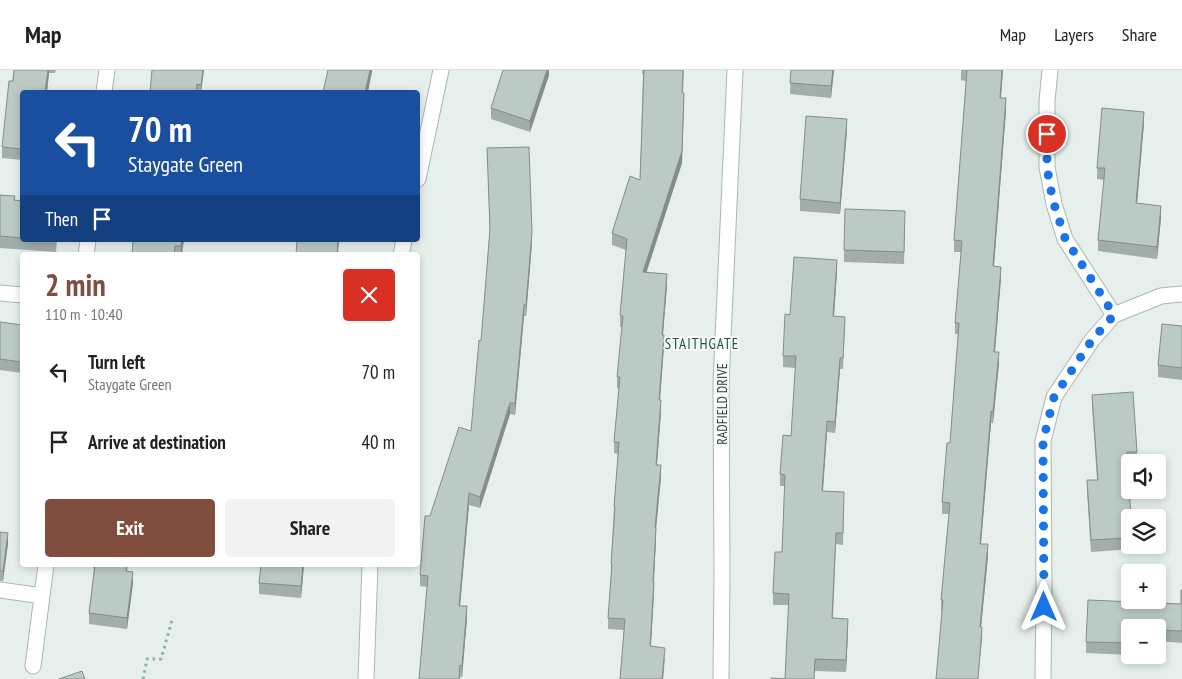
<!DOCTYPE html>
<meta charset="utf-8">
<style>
body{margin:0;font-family:"PT Sans Narrow",sans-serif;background:#f2f2f2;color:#202124;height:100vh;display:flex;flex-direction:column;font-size:19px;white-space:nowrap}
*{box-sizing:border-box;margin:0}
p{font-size:16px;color:#757577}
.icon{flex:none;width:28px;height:28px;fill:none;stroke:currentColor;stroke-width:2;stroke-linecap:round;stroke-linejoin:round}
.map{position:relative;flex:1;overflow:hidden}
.sheet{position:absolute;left:20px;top:182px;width:400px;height:315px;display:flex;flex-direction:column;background:#fff;border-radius:5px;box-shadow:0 2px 8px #0003}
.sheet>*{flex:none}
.hud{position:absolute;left:20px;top:20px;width:400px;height:152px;border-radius:5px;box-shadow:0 2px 8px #0003;background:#1a4fa0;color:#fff;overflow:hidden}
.fabs{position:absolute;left:1121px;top:384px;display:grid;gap:10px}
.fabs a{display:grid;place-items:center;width:45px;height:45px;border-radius:5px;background:#fff;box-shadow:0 2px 8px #0003;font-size:25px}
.pin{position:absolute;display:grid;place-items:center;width:42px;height:42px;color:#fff;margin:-21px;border:2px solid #fff;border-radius:50%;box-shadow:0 1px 5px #0007}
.me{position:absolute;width:55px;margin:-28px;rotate:0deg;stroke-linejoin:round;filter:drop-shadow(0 0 4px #0008)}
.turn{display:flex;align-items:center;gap:18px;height:105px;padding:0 25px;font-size:22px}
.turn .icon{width:65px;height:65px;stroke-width:2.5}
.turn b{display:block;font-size:35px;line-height:42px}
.then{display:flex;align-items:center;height:48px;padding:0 25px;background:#0003;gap:10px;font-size:19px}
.round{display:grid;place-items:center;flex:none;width:52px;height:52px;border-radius:5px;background:#f2f2f2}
.summary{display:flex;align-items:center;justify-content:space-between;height:85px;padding:0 25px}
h1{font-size:30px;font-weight:700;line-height:38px;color:#7f4e3f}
.button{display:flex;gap:10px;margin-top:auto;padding:10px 25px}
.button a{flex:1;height:58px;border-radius:5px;background:#7f4e3f;color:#fff;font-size:20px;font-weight:700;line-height:58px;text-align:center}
.button a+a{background:#f2f2f2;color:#202124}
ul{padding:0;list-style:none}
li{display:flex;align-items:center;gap:15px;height:70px;padding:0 25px}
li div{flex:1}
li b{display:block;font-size:19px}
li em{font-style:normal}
header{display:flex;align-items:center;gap:30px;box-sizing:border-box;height:70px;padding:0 25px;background:#fff;border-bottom:1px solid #e0e0e0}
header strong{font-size:24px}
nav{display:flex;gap:28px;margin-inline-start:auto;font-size:18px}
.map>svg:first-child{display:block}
</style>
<header>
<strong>Map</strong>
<nav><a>Map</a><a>Layers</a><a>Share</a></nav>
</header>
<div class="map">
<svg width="1182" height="609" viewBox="0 0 1182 609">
<rect width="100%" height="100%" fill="#e6efeb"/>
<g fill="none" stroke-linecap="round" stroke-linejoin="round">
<!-- street casing -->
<g stroke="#a8b8b2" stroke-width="17">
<path id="street" d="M1050,0L1047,31V97L1054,134L1065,169L1114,245
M104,22L107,0
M418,109L441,0
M86,185L88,170
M401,185L404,170
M0,223L22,225
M0,520L42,526
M33,596L46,495
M366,609L370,495
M721,609L722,504L721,313L735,0
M1043,609L1044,519L1043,371L1054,327L1092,270L1114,245L1161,226L1182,224"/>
</g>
<!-- path -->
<path stroke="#86b3a5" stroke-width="3" stroke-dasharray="2.5 4" stroke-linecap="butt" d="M143,609L147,589H161L173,547"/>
<!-- street -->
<use href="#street" stroke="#fff" stroke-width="15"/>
</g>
<!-- wall -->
<path fill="#a1aea9" d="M14,0H56L55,3H49L47,22H22V90L2,88V77Z
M152,0H204L201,22H150Z
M549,0V5L530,62L491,49V38Z
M642,0H684L683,23L684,35L682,93L646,202L667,215L663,265L664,276L660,330L661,342L657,395L661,407L656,458V470L654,512V523L651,576L665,589L663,609H620L624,560L608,559V548L611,505V494L614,437L618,384L614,383V372L619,318H617V307L622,257H620V245L626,180L612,175V163L640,110L643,4H642Z
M791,0H834L831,28L790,24Z
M961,0H1003L1001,28L1006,40L994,196L1001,208L995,282L999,293L993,353H991L981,474L988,486L981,557L982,569L941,541V530L949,444H942V432L950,373L958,264H955V253L961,182H954V170L966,11L961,10Z
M1144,53L1137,133L1161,148L1157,189L1098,181V170L1104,110L1097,109V98Z
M847,60L840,144L800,141V129Z
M487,78L532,173L526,246H524L515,345L510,344L480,438L469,435L460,536L467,548L462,607H460V609H419L427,517L420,516V505L430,446L471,361L481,271L490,163Z
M0,125L15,130L22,131V170H57L56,182L0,178Z
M905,153L904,194L844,192V180Z
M133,170H184L182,185H132Z
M837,202L834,247L845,258L843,299H840L835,363L827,362L823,421L844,433L843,475L836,474L833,548L848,561L846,602L815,601L785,609L789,535H773V523L782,482L785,416H780V404L791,366L796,298L783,297V286L790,245Z
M0,252L22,255V303L0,300Z
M1182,256V310L1158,307V295Z
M1092,325L1137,382V392H1130V394H1127L1130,448V475H1133V479L1091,482L1087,422V410H1097L1092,336Z
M0,462L8,474L3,511H0Z
M93,495H128L127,501L133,513L127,559L89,554V543L94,499L93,498Z
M304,495L301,528L259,524V513Z
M1182,520V573L1158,571V558H1130V585L1086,583V572L1181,534Z"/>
<!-- shaded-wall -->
<path fill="#838d89" d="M48,0H49V3L47,22H45Z
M203,0H204L201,22V15Z
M370,0H372V2L368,22H365Z
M547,0H549V5L530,62V51Z
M833,0H834L831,28V16Z
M1002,0H1003L1000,39V28Z
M684,23L682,93L643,213V202Z
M1006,28V40L993,208V196Z
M1144,42V53L1136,145V133Z
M847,49V60L840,144V133Z
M1161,136V148L1157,189V177Z
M532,162V173L526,246V235Z
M182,170H184L181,185V176Z
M338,170H339L338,185H337Z
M837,190V202L833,258V246Z
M1001,197V208L994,293V282Z
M667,204V215L662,276V265Z
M524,235V246L515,345V333Z
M664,265V276L659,342V330Z
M999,282V293L993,353V342Z
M840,288V299L835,363V352Z
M661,330V342L656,406V395Z
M510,333V344L480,438V427Z
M991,341V353L980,485V474Z
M827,351V362L822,432V421Z
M661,395V407L655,470V458Z
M469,423V435L459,547V536Z
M656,458V470L653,523V512Z
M8,463V474L3,511V501Z
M988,474V486L980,568V557Z
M303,495H304L301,528V516Z
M133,502V513L127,559V548Z
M654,512V523L650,588V576Z
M467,536V548L462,607V596Z
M848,549V561L846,602V590Z
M982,557V569L978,609Z
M665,578L663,609H662Z"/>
<!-- building -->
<path fill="#bbcac4" stroke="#838d89" d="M14,0H48L45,22H22V79L2,77L9,11H13Z
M152,0H203L201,15L197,14L196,22H150Z
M328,0H370L365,22H323Z
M503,0H547L530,51L491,38Z
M644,0H683L682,23H684L682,81L643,202L667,204L662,265H664L659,330H661L656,395H661L655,458H656L653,512H654L650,576L665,578L662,609H620L625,549L608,548L612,494H611L615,437H614L619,372H614L620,307H617L623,246L620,245L627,169L612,163L630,106L640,110Z
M791,0H833L831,16L790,13Z
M967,0H1002L1000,28H1006L993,196L1001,197L994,282H999L993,342L991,341L980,474H988L980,557H982L978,609H936L943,530H941L950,433L942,432L947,373H950L959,253H955L962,171L954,170Z
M1102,38L1144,42L1136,133L1161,136L1157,177L1098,170L1105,98H1097Z
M806,46L847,49L840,133L800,129Z
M529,77L532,162L526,235H524L515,333H510L480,427L469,423L459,536H467L462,596L460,595L459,609H419L428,506L420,505L425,446H430L459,357L471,361L479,270L481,271L490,159L487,78Z
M0,125L15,126L14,130L22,131V168L0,166Z
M845,139L905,141L904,182L844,180Z
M133,170H182L181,176H175L174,185H132Z
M297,170H338L337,185H296Z
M794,187L837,190L833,246L845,247L843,288H840L835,352L827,351L822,421L844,422L843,463H836L832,548L848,549L846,590L815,589L814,609H771V608L785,609L789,524L773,523L775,482H782L785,405L780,404L783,365L791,366L796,286H783L785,244L790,245Z
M0,252L22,255V292L0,289Z
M1162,254L1182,256V298L1158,295Z
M1133,322L1137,382H1127L1131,448H1130V468L1091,470L1087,410H1098L1092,325Z
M0,462L8,463L3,501H0Z
M95,495H127L126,501L133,502L127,548L89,543Z
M261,495H303L301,516L259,513Z
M1181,520H1182V561L1158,560V558H1130V573L1086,572L1088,530L1181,534Z
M82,601L85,609H59Z"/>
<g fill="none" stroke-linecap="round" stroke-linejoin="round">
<!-- route -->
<path stroke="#1a73e8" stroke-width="9" stroke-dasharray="0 16.2" d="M1044,537L1043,371L1054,327L1092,270L1114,245L1065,168L1054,134L1050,116L1047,97V64"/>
</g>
<g text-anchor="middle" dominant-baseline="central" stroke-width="4" stroke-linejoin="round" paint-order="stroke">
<!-- street labels -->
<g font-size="14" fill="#24423a" stroke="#f7fbf9">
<text transform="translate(722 334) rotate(-90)">RADFIELD DRIVE</text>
</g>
<!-- neighbourhood labels -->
<g font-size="15" letter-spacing="1" fill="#1f5548" stroke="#f7fbf9">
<text x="702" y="273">STAITHGATE</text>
</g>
</g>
</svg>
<div class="fabs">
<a><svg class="icon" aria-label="sound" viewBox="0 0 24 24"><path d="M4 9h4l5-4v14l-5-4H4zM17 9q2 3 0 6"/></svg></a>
<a><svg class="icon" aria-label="layers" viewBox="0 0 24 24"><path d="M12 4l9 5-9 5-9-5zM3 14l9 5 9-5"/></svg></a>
<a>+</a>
<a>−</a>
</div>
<div class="pin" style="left:1047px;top:64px;background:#d93025"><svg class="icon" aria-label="arrive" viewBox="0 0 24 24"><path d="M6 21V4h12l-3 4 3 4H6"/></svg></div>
<svg class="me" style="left:1044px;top:537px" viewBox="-20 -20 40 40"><path d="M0-17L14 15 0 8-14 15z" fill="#1a73e8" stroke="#fff" stroke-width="4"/></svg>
<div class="hud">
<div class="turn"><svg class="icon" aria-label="left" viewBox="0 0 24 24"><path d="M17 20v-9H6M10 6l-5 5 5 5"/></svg><div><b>70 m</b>Staygate Green</div></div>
<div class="then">Then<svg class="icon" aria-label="arrive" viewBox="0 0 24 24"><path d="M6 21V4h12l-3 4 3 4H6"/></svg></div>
</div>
<section class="sheet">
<div class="summary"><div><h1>2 min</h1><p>110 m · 10:40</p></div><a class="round" style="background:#d93025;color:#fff"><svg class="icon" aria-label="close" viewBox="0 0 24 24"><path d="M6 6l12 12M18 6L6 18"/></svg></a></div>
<ul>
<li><svg class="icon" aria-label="left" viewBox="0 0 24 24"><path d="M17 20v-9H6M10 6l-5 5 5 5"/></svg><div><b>Turn left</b><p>Staygate Green</p></div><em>70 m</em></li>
<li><svg class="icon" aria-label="arrive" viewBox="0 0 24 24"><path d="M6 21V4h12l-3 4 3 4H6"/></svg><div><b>Arrive at destination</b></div><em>40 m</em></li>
</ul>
<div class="button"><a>Exit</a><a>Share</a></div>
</section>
</div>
